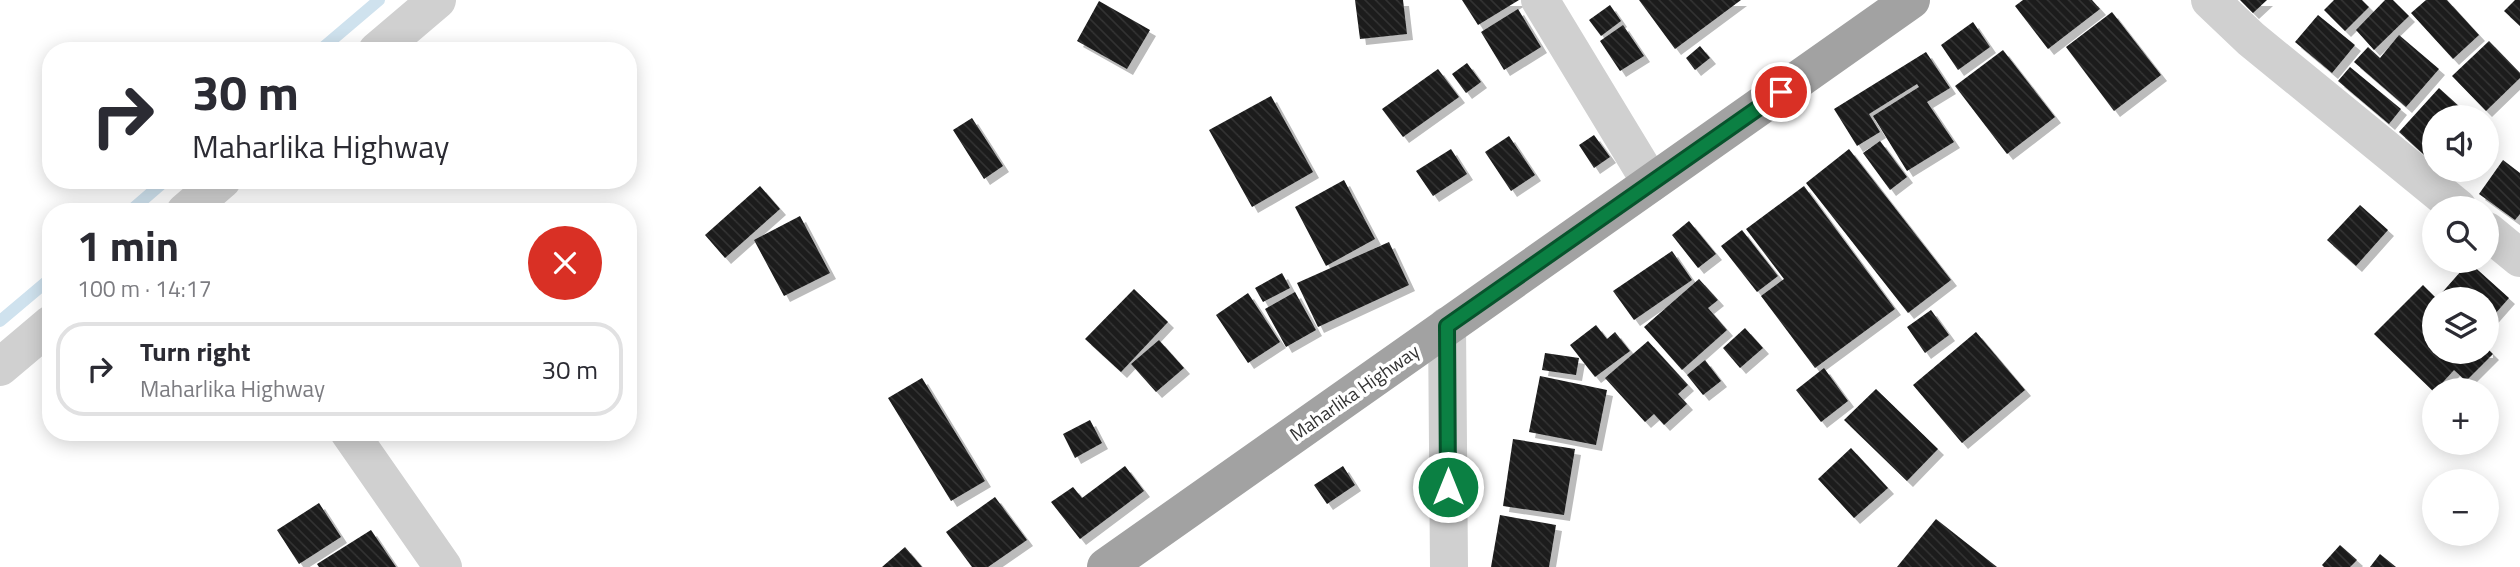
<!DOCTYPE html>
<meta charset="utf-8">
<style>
body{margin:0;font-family:"Titillium Web",sans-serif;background:#f2f2f3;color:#2b2b33;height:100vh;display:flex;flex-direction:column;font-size:26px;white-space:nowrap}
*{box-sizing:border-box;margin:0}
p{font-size:23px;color:#7c7c81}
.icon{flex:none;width:38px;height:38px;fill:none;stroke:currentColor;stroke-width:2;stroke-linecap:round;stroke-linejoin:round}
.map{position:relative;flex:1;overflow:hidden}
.panel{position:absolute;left:42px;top:203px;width:595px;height:238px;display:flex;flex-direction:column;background:#fff;border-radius:28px;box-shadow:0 4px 18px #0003}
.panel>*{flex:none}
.guide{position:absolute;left:42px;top:42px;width:595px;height:147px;border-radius:28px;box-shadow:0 4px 18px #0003;background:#fff;color:#2b2b33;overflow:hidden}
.buttons{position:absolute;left:2422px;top:105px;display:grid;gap:14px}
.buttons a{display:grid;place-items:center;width:77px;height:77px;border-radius:50%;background:#fff;box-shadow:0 4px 18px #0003;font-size:35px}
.pin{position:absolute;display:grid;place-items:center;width:60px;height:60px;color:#fff;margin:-30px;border:4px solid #fff;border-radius:50%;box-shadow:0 2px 7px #0007}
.me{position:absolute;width:77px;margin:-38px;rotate:0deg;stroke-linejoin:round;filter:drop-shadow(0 0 5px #0008)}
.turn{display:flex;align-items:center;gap:24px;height:147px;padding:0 35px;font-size:32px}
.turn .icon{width:91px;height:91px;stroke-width:2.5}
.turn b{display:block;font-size:49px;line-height:60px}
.round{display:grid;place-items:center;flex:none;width:74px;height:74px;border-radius:37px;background:#f2f2f3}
.head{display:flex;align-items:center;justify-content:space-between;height:119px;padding:0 35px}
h1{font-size:42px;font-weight:700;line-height:52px}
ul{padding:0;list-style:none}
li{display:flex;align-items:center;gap:21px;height:94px;margin:0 14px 10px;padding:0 21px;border:4px solid #e1e1e2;border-radius:28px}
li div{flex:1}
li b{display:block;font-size:26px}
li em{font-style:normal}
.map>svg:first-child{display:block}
</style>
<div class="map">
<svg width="2520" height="567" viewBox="0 0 2520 567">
<defs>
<pattern id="building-back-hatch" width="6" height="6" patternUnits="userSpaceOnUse" patternTransform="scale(1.75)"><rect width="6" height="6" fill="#1a1a1a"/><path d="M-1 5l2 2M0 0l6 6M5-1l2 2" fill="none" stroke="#333"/></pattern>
<filter id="shadow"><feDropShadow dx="6" dy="6" stdDeviation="0" flood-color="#0004"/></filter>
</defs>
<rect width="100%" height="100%" fill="#fff"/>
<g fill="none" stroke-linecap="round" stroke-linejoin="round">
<!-- stream -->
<path stroke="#cfe2ee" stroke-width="12" d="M319,51L379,0
M129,212L166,180
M0,321L51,278"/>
</g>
<!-- building -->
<path fill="url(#building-back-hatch)" filter="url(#shadow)" d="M1355,0H1403L1407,34L1360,39Z
M1462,0H1519L1478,25Z
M1639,0H1741L1675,49Z
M2023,0H2092L2100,9L2048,49L2015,6Z
M2240,0H2267L2253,13Z
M2334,0H2362L2369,7L2345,31L2324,10Z
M2385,0H2393L2409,16L2374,50L2356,30Z
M2426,0H2447L2479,35L2453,59L2411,13Z
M2515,0H2520V26L2504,11Z
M1099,1L1150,30L1127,69L1077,41Z
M1610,5L1621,21L1601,36L1589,20Z
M1518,9L1541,47L1504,70L1481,32Z
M2112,12L2161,75L2114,111L2066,47Z
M2318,15L2355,45L2332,73L2295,42Z
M1973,22L1990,47L1958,70L1941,45Z
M1623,25L1644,56L1620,71L1600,41Z
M2399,35L2439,69L2406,107L2354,62L2368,47L2380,58Z
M2489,41L2520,73V78L2486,111L2452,76Z
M1700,46L1710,58L1695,70L1686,58Z
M2003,50L2055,117L2007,154L1955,86Z
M1926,52L1950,88L1927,102L1954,142L1907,171L1873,116L1919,87L1917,84L1869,114L1880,132L1857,146L1834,109Z
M1467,63L1481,82L1466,93L1452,74Z
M2350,67L2401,109L2389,124L2338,81Z
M1438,69L1459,97L1403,137L1382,109Z
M2439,88L2471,117H2434L2433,163L2399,132Z
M1271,96L1313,172L1252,207L1209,130Z
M972,118L1003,166L984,179L953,130Z
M1594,135L1610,157L1594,168L1579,145Z
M1509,136L1535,175L1511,191L1485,152Z
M1880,141L1907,177L1890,190L1863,153Z
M1451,149L1467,174L1433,196L1416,171Z
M1849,149L1951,280L1908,313L1806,183Z
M2503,160L2520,173V214L2515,220L2479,194Z
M1344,180L1375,239L1326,266L1295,207Z
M760,186L780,209L725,258L705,235Z
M1804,186L1895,309L1815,368L1761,296L1784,279L1746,229Z
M2360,205L2388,230L2356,266L2327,240Z
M800,216L830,273L784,296L754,240Z
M1689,221L1716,254L1698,268L1672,235Z
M1742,230L1778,276L1757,292L1721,246Z
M1389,242L1409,285L1318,327L1297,283Z
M1672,251L1692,280L1634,320L1613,291Z
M2469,262L2509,298L2487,323V299H2443L2439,296Z
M1282,273L1290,288L1263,302L1255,288Z
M1699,279L1718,300L1708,308L1727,330L1682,370L1644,327Z
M2423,285L2437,299H2434V352H2487V348L2493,354L2466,381L2454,370L2434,392L2374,334Z
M1134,289L1168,322L1121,372L1085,339Z
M1295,292L1316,330L1286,347L1265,309Z
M1248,293L1280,342L1248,363L1216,315Z
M1931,310L1949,335L1925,353L1907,327Z
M1596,325L1607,339L1615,332L1630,351L1595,377L1570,345Z
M1745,328L1763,348L1740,368L1723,348Z
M1976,332L2025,390L1962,443L1913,385Z
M1159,340L1184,368L1156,392L1131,364Z
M1648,341L1688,385L1678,394L1687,404L1664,425L1654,414L1645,422L1605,378Z
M1545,353L1579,358L1576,375L1542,370Z
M1705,360L1721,381L1703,395L1687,375Z
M1824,368L1848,401L1821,422L1796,390Z
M1540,376L1607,390L1596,445L1529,432Z
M922,378L985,481L951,501L888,398Z
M1876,389L1938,449L1907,481L1844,420Z
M1090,420L1102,443L1075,458L1063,434Z
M1513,439L1575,449L1564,515L1503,506Z
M1851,448L1888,488L1854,518L1818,479Z
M1125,466L1144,491L1080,539L1051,502L1073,487L1082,498Z
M1343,466L1355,485L1327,504L1314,485Z
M995,497L1027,540L988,567H972L946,532Z
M319,503L341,537L299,564L277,530Z
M1500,515L1556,525L1549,567H1491Z
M1936,519L1997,567H1897Z
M371,530L396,567H319L317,564Z
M2340,545L2357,560L2350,567H2324L2322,565Z
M905,547L922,567H882Z
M2380,554L2396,567H2370Z"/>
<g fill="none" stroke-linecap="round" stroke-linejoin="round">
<!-- minor -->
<path stroke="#d0d0d0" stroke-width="38" d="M1540,0L1651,183
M2210,0L2251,39L2458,208
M377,51L437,0
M185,212L222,180
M2487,231L2520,258
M1447,326L1449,567
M0,367L51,324
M349,432L443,567"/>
<!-- trunk -->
<path stroke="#a2a2a2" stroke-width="38" d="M1106,567L1911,0"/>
</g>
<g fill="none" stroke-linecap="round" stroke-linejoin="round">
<!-- route casing -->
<g stroke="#07532c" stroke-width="18">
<path id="route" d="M1448,487L1447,326L1781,92"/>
</g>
<!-- route -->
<use href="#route" stroke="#0b8043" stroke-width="12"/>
</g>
<g text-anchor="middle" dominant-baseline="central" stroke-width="7" stroke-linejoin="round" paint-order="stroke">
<!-- street labels -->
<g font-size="19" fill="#333" stroke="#fff">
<text transform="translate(1354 392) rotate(-35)">Maharlika Highway</text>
</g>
</g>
</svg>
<div class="buttons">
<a><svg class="icon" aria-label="sound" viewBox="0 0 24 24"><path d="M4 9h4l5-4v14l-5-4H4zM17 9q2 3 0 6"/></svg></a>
<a><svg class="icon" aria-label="search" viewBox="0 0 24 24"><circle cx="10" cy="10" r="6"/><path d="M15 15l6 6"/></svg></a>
<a><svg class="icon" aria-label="layers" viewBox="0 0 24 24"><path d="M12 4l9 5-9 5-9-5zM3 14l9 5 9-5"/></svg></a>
<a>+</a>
<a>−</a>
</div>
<div class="pin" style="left:1781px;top:92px;background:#d93025"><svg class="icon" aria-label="arrive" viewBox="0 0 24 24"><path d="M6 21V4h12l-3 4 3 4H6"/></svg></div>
<svg class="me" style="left:1448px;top:487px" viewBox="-20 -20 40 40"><circle r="17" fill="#0b8043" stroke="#fff" stroke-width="3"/><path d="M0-11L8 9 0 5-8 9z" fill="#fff"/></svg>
<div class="guide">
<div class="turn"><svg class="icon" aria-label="right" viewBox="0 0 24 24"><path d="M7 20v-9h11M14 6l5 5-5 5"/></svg><div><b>30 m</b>Maharlika Highway</div></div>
</div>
<section class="panel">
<div class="head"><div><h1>1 min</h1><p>100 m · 14:17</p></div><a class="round" style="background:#d93025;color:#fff"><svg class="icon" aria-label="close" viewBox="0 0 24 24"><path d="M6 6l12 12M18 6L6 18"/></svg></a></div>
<ul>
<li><svg class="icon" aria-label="right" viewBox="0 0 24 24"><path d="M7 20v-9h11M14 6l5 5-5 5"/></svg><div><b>Turn right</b><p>Maharlika Highway</p></div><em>30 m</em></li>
</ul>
</section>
</div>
